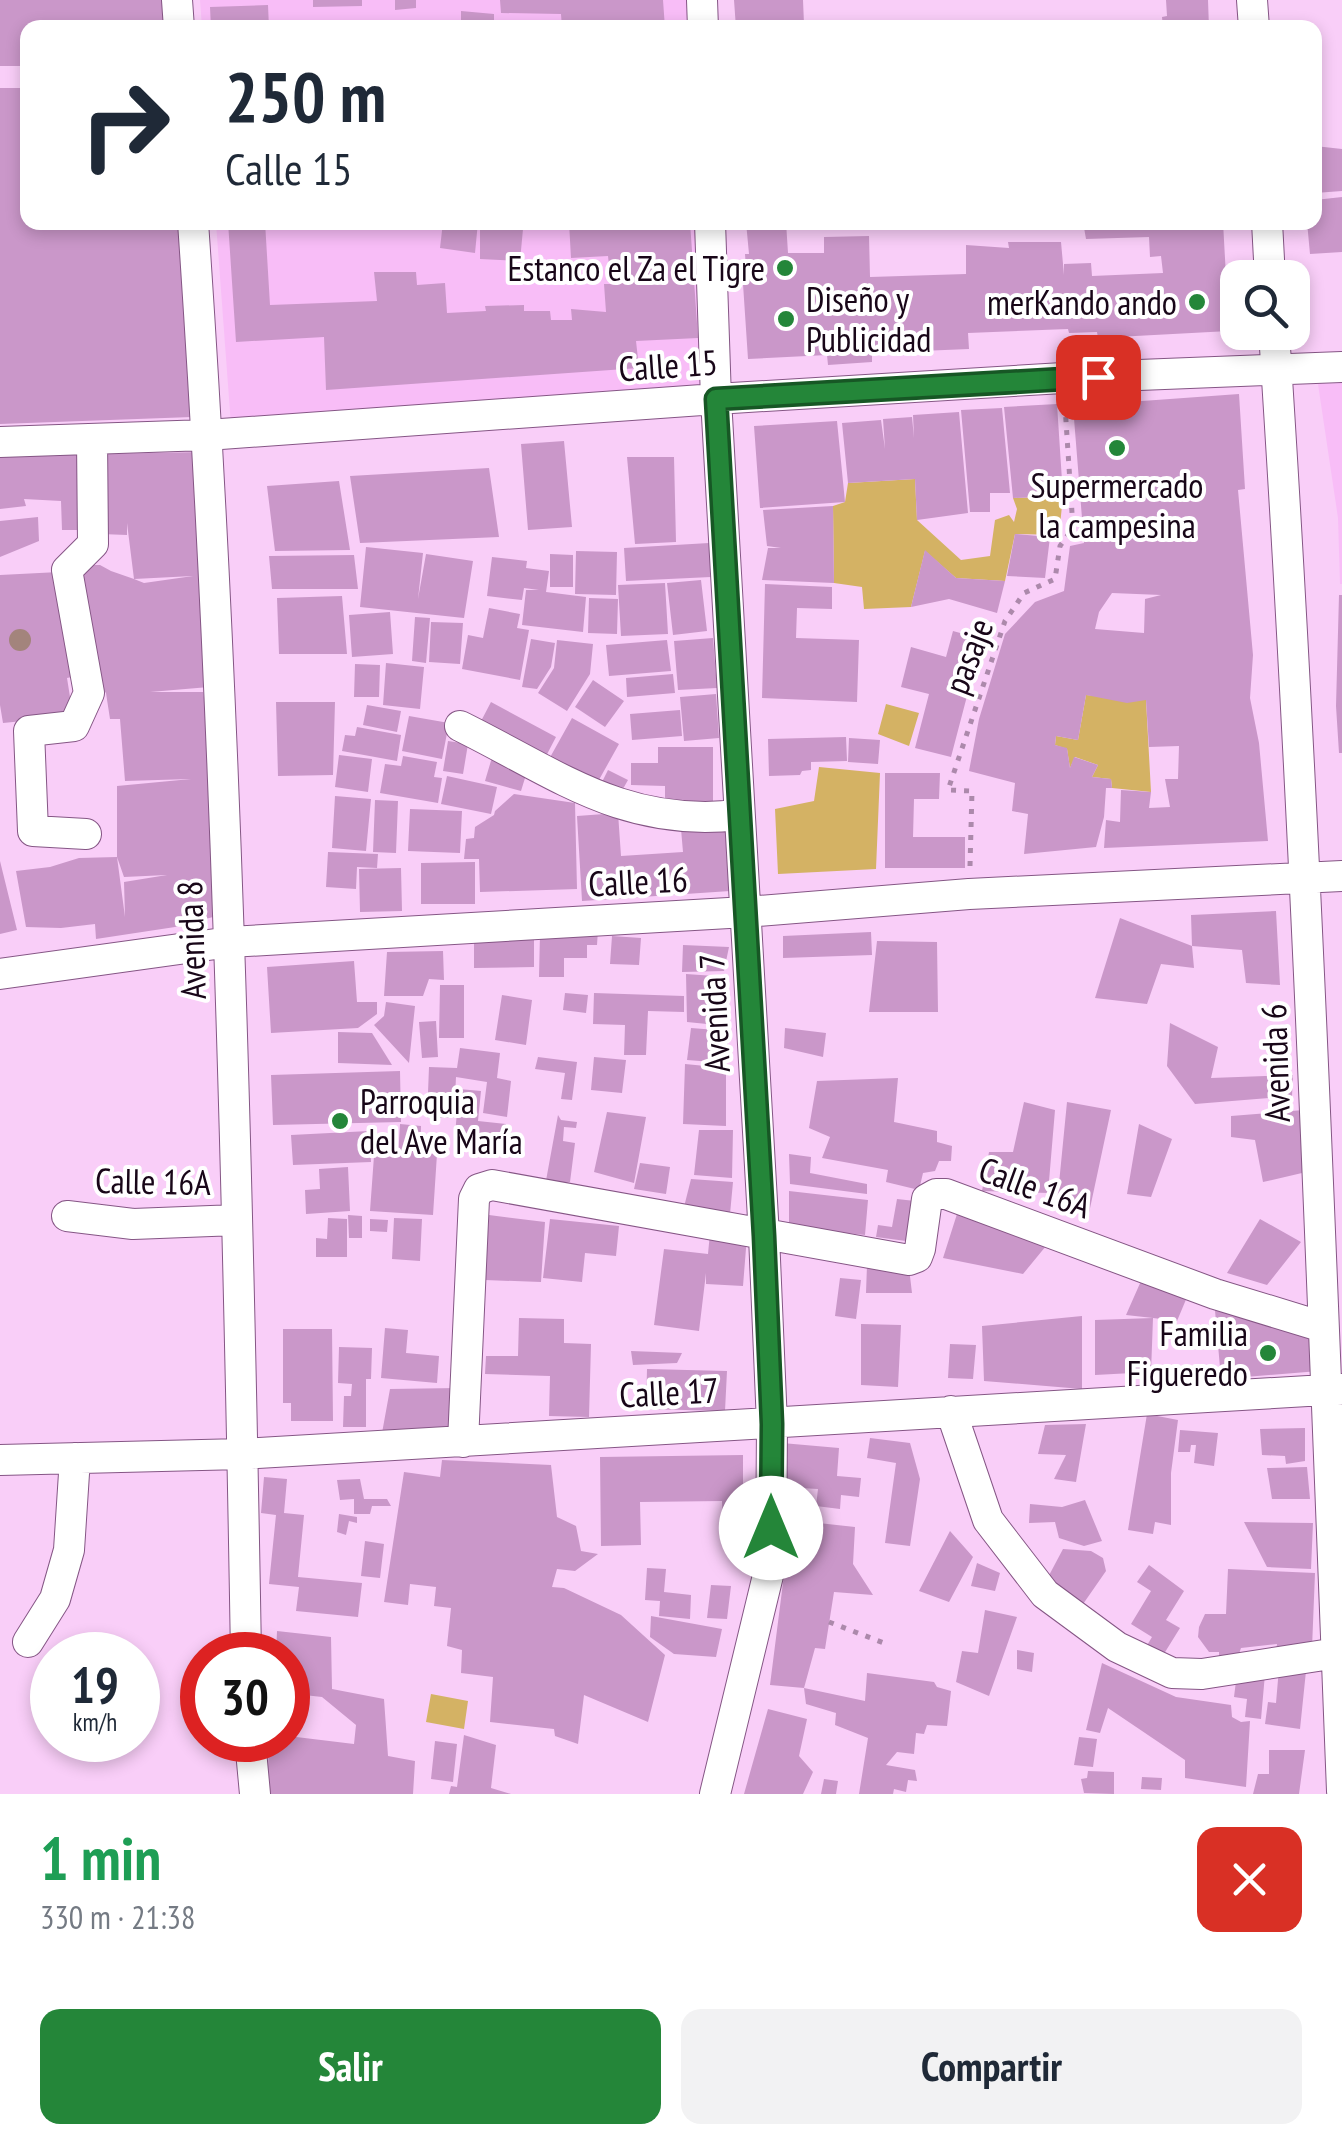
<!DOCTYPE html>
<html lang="es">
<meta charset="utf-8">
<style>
body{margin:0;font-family:"PT Sans Narrow",sans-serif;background:#f2f2f3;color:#1f2937;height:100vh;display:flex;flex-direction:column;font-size:38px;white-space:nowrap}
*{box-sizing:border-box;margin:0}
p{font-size:32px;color:#747a83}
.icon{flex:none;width:55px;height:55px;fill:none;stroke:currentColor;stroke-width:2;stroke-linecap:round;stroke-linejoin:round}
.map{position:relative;height:1794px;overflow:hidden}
.side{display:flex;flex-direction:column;background:#fff;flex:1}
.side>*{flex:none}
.guide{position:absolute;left:20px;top:20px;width:1302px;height:210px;border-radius:20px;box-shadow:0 5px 15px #0003;background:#fff;color:#1f2937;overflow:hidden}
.fabs{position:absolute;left:1220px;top:260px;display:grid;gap:20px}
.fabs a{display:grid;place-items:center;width:90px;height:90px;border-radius:20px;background:#fff;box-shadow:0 5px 15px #0003;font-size:50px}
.speed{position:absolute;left:30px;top:1632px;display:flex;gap:20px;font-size:50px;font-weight:700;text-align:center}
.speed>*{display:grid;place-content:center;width:130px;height:130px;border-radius:50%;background:#fff;box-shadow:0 5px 15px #0003;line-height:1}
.speed small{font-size:25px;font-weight:400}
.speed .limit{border:15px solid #d22;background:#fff;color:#111}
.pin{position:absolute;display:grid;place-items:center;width:85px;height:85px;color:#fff;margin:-42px;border-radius:20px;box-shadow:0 5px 15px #0006}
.me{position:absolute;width:110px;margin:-55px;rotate:0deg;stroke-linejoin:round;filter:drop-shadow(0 0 8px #0008)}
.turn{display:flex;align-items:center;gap:35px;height:210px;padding:0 40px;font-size:45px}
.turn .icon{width:130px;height:130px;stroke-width:2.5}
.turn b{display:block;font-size:70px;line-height:85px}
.round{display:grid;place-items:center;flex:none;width:105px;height:105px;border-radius:20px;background:#f2f2f3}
.headline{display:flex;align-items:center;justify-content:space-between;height:170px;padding:0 40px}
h1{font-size:60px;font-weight:800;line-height:75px;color:#1e9e55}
.button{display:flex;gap:20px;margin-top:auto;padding:20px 40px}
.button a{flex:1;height:115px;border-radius:20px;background:#248639;color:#fff;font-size:40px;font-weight:800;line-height:115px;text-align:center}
.button a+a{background:#f2f2f3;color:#1f2937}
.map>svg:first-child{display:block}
</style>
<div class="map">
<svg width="1342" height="1794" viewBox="0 0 1342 1794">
<rect width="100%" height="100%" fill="#f9cef8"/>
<!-- built -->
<path fill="#f8bdf7" d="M200,0H691L693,27H202Z
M216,223H703L712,387L231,425Z
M1342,383V584H1340L1338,518L1318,384Z"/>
<!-- green -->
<path fill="#d4b264" d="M915,479L917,520L961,560L990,556L995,520L1009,515L1014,522L1017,509L1013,498L1063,496L1059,535L1015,534L1005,581L956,578L925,551L911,607L864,609L862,587L834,583L833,506L845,502L848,483Z
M1086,695L1146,700L1151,792L1112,788L1111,779L1092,777L1098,765L1075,757L1070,768L1067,749L1055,745L1056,736L1078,740Z
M886,704L919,713L909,746L878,734Z
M819,767L880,773L876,869L778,874L775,809L814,801Z
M431,1694L468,1701L464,1729L426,1722Z"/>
<!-- building -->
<path fill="#ca97c9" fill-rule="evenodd" d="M0,0H162L165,28H28V66H0Z
M313,0H362V6L313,7Z
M395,0H416V8L395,10Z
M500,0H663L665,28H562L561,14L501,13Z
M734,0H803L804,24L837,22L838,28H736Z
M1166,0H1208L1209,28H1163L1162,17L1167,16Z
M268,5L269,28H211L210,7Z
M461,11L494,14V28H461Z
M0,88H28V222H180L192,417L0,424Z
M1315,146L1342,149V191L1315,193Z
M1342,197V252L1310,254L1307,222H1315V200Z
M228,222H265L270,305L377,301L374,272H416L417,285L445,283L447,313L486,311L485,306L524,305V311H550L551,320H572L571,309L606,312L604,284H611L608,256L571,258L569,222H690L698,338L636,341L639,368L326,390L324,337L236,342Z
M443,222H478L475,253L440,248Z
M746,222H786L788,253H824V237L869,236L870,277L966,274V245L1009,248L1008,242H1061L1064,275V264L1091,263L1092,276L1163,273L1161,256L1150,257L1149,237L1086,239L1083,222H1223L1229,331L1098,338L1097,332L1069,333L1068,329L968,333L969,349L872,353V362L828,365L827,355L748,359L743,284H747L745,254H749Z
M480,226L523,229L520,261L480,259Z
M1239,394L1245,489L1238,490L1253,655L1250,698L1259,743L1268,841L1104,848L1106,820L1120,822L1121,790L1151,792L1149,808L1170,807L1165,779H1178L1179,746L1149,747L1146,700L1127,703L1086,695L1078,740L1056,736L1055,745L1067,748L1070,768L1074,757L1098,765L1092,777L1111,779L1112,788H1106L1104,817L1096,847L1024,854L1028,814L1012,811L1015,783L969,771L979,719L1005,634L1035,602L1064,591L1070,546L1084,543L1073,406ZM1112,593L1161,595L1145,599L1144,633L1095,629L1099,612Z
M1057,404L1063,496L1013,498L1004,407Z
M1002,408L1010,493H990V512H970L961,410Z
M959,412L968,513L917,520L915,479L848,483L842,423L881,420L885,449L883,419L912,417L914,438L913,415Z
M837,421L845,502L760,508L754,426Z
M564,441L572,527L528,530L521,444Z
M89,448L78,530H62L61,501L24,499L26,506L0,509V449Z
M204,452L209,687L150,692H203L207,715L213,917L175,927L96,939L95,924L61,928L26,927L16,871L50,867L79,858L117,857L125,917L124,882L167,875L124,877L117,857V786L191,779L125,781L120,719H110L106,693L97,683L80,565H100L111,571L134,579L144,583L193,576L134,579L127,523V535L101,534L96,454Z
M627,457H674L676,542L635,544Z
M489,468L499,537L360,543L350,476Z
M339,481L350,550L275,551L267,486Z
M833,506L834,583L762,580L768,548H781L767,546L763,510Z
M38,517L39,541L0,557V521Z
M1015,534L1050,537L1045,578L1007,576Z
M709,543L711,577L626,581L624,548Z
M366,547L423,553L418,599L426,554L473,561L464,618L360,607Z
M925,550L956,578L1005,581L997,613L949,599L911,607Z
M576,551L617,552L616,595L575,594Z
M550,554L573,555V587H550Z
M354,555L358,589H272L269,556Z
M492,557L527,561L526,568L549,571L546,592L586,597L583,632L522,625L526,590H539L524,588L522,600L487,596Z
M59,572L82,675L67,678L73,716L3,723L0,705V575Z
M701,580L707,631L673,635L667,583Z
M665,583L668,634L621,636L618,585Z
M765,584L832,587V609L797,608L796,638L859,640L857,702L762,698Z
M1339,595H1342V753H1339L1336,706Z
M342,596L347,654H279L277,598Z
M589,598L618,599L617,634L588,633Z
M489,608L520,614L517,628L529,630L520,680L462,669L468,635L483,638Z
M390,612L393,654L352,657L349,615Z
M415,617L430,618L426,663L412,661Z
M431,622L463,623L460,664L429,662Z
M953,631L982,639L951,757L915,748L929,694L901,687L911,647L946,657Z
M713,638L717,688L678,690L674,641Z
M531,639L555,643L551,667L537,689L522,687Z
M557,640L593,644L590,674L567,711L538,693L554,668Z
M667,640L671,671L609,676L606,645Z
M386,663L424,667L420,709L383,705Z
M355,664L380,665L379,697H354Z
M673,674L675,693L627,697L626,678Z
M593,680L624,701L605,727L575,707Z
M716,694L719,738L684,741L680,697Z
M276,702H335L333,775L278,776Z
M491,702L556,737L544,760L479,725Z
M367,705L401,711L397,732L363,725Z
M680,710L682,736L632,740L630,714Z
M409,716L449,723L442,759L402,751Z
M572,718L619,744L595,787L548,761Z
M357,727L401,735L397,761L342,751L345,735L355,736Z
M846,737L847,761L811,762V770L802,771L800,775L769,776L768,739Z
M849,738L880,740L878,764L848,762Z
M448,741L468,744L463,774L443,771Z
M658,747H713V809H665V786L631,785V763H658Z
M493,754L529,765L521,791L485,781Z
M339,755L372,759L368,792L335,787Z
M403,756L437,762L434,777L442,778L438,803L380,793L385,764L401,766Z
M608,770L628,780L619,796L600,786Z
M885,773H940L939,799H914L913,837H965V868H885Z
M447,776L497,787L491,814L441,804Z
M514,794L575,803L577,889L480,892L479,859H464L466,839L474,838L475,827L494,815L495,811Z
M335,796L371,799L366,851L332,848Z
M375,800L398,801L396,853L373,852Z
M410,809L462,811L460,853L408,851Z
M618,813L621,856L683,852L681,829L726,826L730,891L582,901L577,816Z
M328,852L378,854L377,868L357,867L356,889L326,887Z
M0,861L17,930L0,934Z
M475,862V904H421V863Z
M401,868L402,911L360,912L359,869Z
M1276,911L1280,985L1246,983L1242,950L1192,946L1191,915Z
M1120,918L1192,946L1194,968L1161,964L1147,1004L1095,998Z
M598,930L597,945H587V958H564V977H539L540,934Z
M871,932L872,955L783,958V936Z
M612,936L641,938L639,965L610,964Z
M474,939H534V967L474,968Z
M877,941L937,942L938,1012H869Z
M683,945L729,947L724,971L682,972Z
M443,951L444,980L429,979L423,996H384L387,952Z
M354,961L357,1002H377V1014L358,1028L271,1033L267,967Z
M686,974L729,977L727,1026L687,1022Z
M440,985H464V1038H439Z
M565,993L588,995L586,1013L563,1010Z
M594,993L684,996V1012L648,1011L646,1055H624L625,1025L593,1024Z
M502,995L532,1000L526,1045L495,1040Z
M386,1002L415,1006L409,1063L374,1025L384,1016Z
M436,1021L438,1057L422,1058L419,1022Z
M1170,1023L1218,1047L1211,1078L1293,1075L1292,1096L1195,1104L1167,1066Z
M691,1028L729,1031L726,1063L687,1060Z
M785,1028L826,1033L823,1057L784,1048Z
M338,1032L372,1033L392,1065L338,1063Z
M460,1048L500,1053L497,1078L511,1081L507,1117L483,1113L487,1082L456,1077L454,1118H427L429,1067L457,1068Z
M538,1057L577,1062L572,1100L561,1099L565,1073L535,1069Z
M594,1057L626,1060L622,1093L591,1090Z
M685,1064L726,1068V1126L683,1124Z
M400,1071L401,1122L273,1125L271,1075Z
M898,1078L894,1122L937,1131V1142L952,1146L951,1161H939L935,1171L923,1173L919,1190L886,1182L888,1170L822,1158L830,1137L809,1128L817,1081Z
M459,1089L481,1091L478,1121L506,1124L504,1151L454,1146Z
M1024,1102L1055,1110L1048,1193L982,1191L989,1152H1013Z
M1067,1102L1111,1110L1089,1213L1057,1204Z
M1304,1110L1302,1173L1263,1182L1255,1140L1231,1137V1116Z
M607,1112L646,1117L634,1183L594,1172Z
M558,1115L561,1120L577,1122L576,1128L564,1127L563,1141L575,1143L570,1182L545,1186Z
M400,1124L421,1126L420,1153L437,1154L433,1215L370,1211L374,1156L398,1157Z
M1139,1124L1172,1139L1151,1197L1127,1194Z
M699,1130H733L732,1178L694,1175Z
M369,1131L371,1162L293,1165L291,1135Z
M789,1154L811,1157L810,1173L867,1184V1194L790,1184Z
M640,1163L670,1167L666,1194L634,1189Z
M348,1167L350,1211L306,1214L305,1190L320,1189L319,1169Z
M691,1179L733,1182L730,1214L684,1207Z
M789,1191L868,1200L865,1235L789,1227Z
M897,1199L915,1201L906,1241L876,1237L878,1225L892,1227Z
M957,1214L1046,1246L1023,1274L943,1258Z
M348,1215L362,1216V1238H349Z
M489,1215L545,1222L541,1282L485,1280Z
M328,1218L347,1219V1257H316V1238L327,1239Z
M394,1218L422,1219L420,1261L392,1259Z
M370,1219L388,1220L387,1232L370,1231Z
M550,1219L619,1226L616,1256L585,1253L582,1282L543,1278Z
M1260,1219L1301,1242L1267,1285L1227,1273Z
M710,1233L747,1236L743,1286L706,1284V1273L699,1331L654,1325L664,1249L708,1254Z
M867,1265L909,1268L912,1293H866Z
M1145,1272L1190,1290L1177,1321L1153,1318L1151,1372L1095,1375V1320L1153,1318L1126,1315Z
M840,1278L861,1280L856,1319L835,1316Z
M1214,1299L1316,1332L1319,1371L1221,1379Z
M1082,1316V1389L984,1381L982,1326Z
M519,1318L564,1319V1343L591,1344L589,1417L549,1416L550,1376L485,1374L486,1356H518Z
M861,1324L901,1325L898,1387L861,1385Z
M385,1328L408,1330L406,1353L439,1356L437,1383L381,1378Z
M283,1329H332L333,1421H291V1403H283Z
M950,1344L976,1345L973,1379L948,1378Z
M339,1347L372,1348L371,1379H366V1427H343L344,1396H351L352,1384L338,1383Z
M631,1351L682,1353L677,1363L633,1365Z
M647,1369L727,1371L725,1411L646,1409Z
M458,1388L456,1430L382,1433L390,1389Z
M1147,1414L1178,1420L1171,1473V1525L1155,1522L1153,1534L1128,1530Z
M1086,1424L1076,1482L1054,1479L1066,1455L1038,1454L1045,1425Z
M1305,1428V1461L1286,1464L1285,1456L1262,1455L1260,1429Z
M1180,1430L1218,1433L1214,1466L1194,1463L1196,1445H1191L1190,1452H1178Z
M870,1438L910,1443L920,1479L910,1546L885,1543L896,1463L867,1458Z
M782,1443L839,1448L837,1476L861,1478L859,1497L841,1495L840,1509L816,1506L818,1489L801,1488L799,1508L776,1506Z
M743,1455V1531H723L722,1501L640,1502L641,1545L601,1546L600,1457Z
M442,1460L551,1465L557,1517L576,1526L581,1551L598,1554L575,1571L557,1569L552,1587L564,1588L621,1615L665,1655L648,1722L584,1695L578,1744L555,1736L554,1729L490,1722L493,1677L461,1673L462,1650L447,1646L451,1608L434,1606L436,1587L410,1584L408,1605L384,1602L404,1472L440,1477Z
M1307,1467L1310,1499H1272L1267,1468Z
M264,1477L287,1479L284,1513L304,1515L298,1577L362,1583L358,1617L296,1611L299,1587L269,1584L276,1515L261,1513Z
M360,1479L364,1499H387L391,1506H372L370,1514H354V1499L340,1500L337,1480Z
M1085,1500L1102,1541L1084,1546L1059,1538L1055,1522L1029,1523L1030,1504L1062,1507Z
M339,1514L357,1517V1523L349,1521L346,1535L337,1532Z
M791,1520L855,1527L853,1564L873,1595L834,1592L825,1649L815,1648L804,1688L770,1685Z
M1244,1522L1313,1523L1311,1569L1267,1567Z
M950,1531L973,1557L949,1602L919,1591Z
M365,1541L384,1544L380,1578L361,1576Z
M1063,1549L1091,1551L1103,1558L1106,1571L1081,1607L1046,1581Z
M977,1563L1000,1573L995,1591L971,1586Z
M1149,1565L1184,1591L1166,1620L1180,1628L1162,1657L1146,1647L1152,1637L1131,1624L1151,1591L1137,1582Z
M647,1568L666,1569L664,1592L691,1595L690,1619L659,1616L660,1601L645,1600Z
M1228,1569L1315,1573L1312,1648L1276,1652L1277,1644L1241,1648L1238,1657L1219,1661V1652H1209L1198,1637L1199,1627L1205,1614H1226Z
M711,1585L731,1586L727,1619L707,1618Z
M985,1610L1017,1617L989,1696L956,1682L962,1651L978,1653Z
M651,1616L722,1629L716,1657L674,1654L650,1637Z
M277,1631L331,1637L332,1689L384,1699L388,1756L415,1761L413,1794H267L269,1740H288V1736L354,1744L356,1725L322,1697L304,1695L301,1715L288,1714V1655H276Z
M1017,1650L1034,1653L1032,1672L1017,1669Z
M1102,1663L1176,1697L1231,1705L1232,1717L1241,1722L1250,1721L1246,1787L1185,1778V1760L1108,1708L1100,1733L1086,1730Z
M1279,1668L1306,1671L1300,1729L1265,1724L1268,1702L1276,1703Z
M867,1673L934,1682L937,1687L951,1691L947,1726L927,1725L924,1734L916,1733L914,1754L897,1752L886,1765L915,1770L917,1781L908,1780L906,1792L894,1789L893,1794H859L868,1738L835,1725L836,1713L806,1704L804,1688L865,1701Z
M1265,1674L1261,1719L1245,1717L1247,1699L1234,1697L1236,1681Z
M768,1709L807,1719L799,1756L813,1772L803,1794H744Z
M464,1735L496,1745L491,1788L511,1794H449L451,1786L457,1787Z
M1079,1737L1097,1739L1093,1767L1074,1765Z
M435,1741L457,1744L453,1782L431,1779Z
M1269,1750H1305L1299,1794H1253L1258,1774H1269Z
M1088,1771L1114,1772V1794L1084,1793L1081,1779L1087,1778Z
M1142,1777L1162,1778L1161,1790L1141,1789Z
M824,1779L838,1781L836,1794H821Z"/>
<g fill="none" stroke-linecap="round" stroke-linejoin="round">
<!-- street casing -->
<g stroke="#855685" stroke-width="32">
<path id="street" d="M177,0L179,28
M702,0L703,28
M1252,0L1254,28
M193,222C226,699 238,1177 246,1655
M710,222L716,399L764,1236L772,1424L771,1563L715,1794
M1267,222L1270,278
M1274,332C1306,818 1323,1305 1342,1791
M0,442L207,435L716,399L1063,378L1342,367
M460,726C557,774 624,828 738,815
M86,834L33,831L29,731L74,726L89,693L67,570L93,544L92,439
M0,974L230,942L746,912L969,894L1342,876
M67,1216L133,1224L237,1220
M951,1411L988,1520L1045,1594L1117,1647L1172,1673L1202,1674L1337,1653
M463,1442L474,1199L479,1189L492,1185L909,1260L917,1257L920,1249L927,1199L936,1194H946L1215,1294L1323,1327
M0,1460L242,1454L1342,1389
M28,1642L55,1599L69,1550L75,1458
M250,1740L255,1794"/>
</g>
<!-- path -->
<path stroke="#ac89ab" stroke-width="5" stroke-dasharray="5 8" stroke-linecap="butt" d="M970,866L972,791L948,790L1005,621L1024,593L1055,579L1060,546L1073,528L1065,406
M829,1622L884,1643"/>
<!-- street -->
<use href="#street" stroke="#fff" stroke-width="30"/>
</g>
<!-- trees -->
<circle fill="#a3847c" cx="20" cy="640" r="11"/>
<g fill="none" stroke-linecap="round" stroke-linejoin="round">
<!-- route casing -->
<g stroke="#175725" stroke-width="25">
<path id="route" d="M771,1528L772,1424L764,1236L716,399L1098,377"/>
</g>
<!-- route -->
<use href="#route" stroke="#248639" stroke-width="18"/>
</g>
<!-- markers -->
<g fill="#248639" stroke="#fff" stroke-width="4">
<circle cx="785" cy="268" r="10"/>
<circle cx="1197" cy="302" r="10"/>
<circle cx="786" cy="319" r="10"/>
<circle cx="1117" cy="448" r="10"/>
<circle cx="340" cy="1121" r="10"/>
<circle cx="1268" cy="1353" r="10"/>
</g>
<g text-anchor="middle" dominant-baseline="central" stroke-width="8" stroke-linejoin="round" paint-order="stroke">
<!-- poi labels -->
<g font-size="35" fill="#180618" stroke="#fff" text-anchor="end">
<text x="765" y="268">Estanco el Za el Tigre</text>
<text x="806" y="299" text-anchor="start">Diseño y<tspan x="806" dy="40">Publicidad</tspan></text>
<text x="1177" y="302">merKando ando</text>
<text x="1117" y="485" text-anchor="middle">Supermercado<tspan x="1117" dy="40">la campesina</tspan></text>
<text x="360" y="1101" text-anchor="start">Parroquia<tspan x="360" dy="40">del Ave María</tspan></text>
<text x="1248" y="1333">Familia<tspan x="1248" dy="40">Figueredo</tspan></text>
</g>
<!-- street labels -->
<g font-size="35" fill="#180618" stroke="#fff">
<text transform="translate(668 365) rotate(-4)">Calle 15</text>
<text transform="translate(968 656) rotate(-69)">pasaje</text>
<text transform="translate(638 881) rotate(-3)">Calle 16</text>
<text transform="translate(191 940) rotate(-92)">Avenida 8</text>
<text transform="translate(714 1013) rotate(-93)">Avenida 7</text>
<text transform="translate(1275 1063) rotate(-92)">Avenida 6</text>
<text transform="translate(153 1181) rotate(1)">Calle 16A</text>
<text transform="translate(1035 1187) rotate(20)">Calle 16A</text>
<text transform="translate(669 1392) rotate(-3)">Calle 17</text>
</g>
</g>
</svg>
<div class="fabs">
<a><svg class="icon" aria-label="search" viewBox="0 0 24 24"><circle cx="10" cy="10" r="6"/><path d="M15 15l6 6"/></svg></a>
</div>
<div class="speed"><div>19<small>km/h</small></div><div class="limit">30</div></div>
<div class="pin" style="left:1098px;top:377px;background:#d93025"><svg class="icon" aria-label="arrive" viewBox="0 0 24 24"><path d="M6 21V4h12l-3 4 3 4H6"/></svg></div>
<svg class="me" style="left:771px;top:1528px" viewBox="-20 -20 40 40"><circle r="19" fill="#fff"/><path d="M0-13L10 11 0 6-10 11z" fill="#248639"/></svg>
<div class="guide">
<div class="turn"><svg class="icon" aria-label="right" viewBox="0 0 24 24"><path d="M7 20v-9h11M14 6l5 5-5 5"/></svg><div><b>250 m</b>Calle 15</div></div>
</div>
</div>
<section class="side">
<div class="headline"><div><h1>1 min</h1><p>330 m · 21:38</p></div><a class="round" style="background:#d93025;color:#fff"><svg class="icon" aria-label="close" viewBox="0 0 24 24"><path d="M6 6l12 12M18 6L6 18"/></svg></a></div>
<div class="button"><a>Salir</a><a>Compartir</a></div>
</section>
